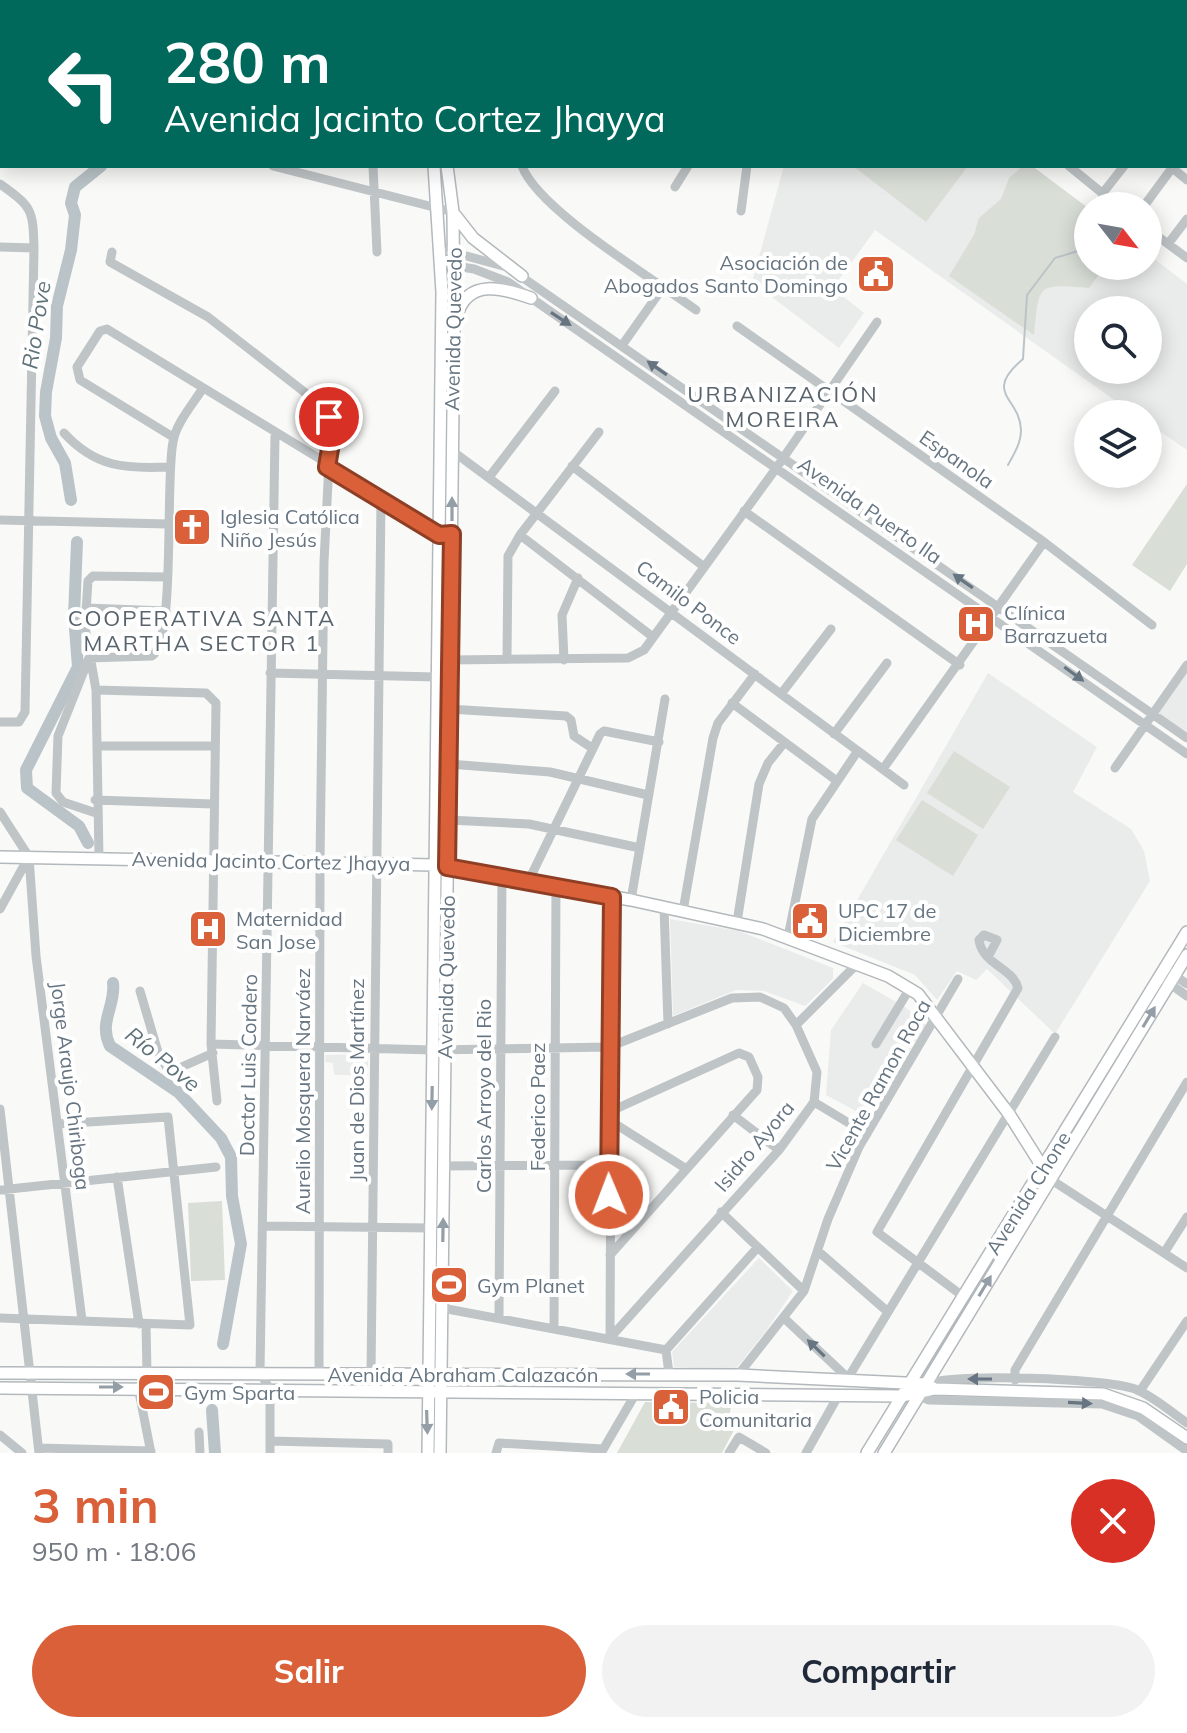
<!DOCTYPE html>
<html lang="es">
<meta charset="utf-8">
<style>
body{margin:0;font-family:Mulish,sans-serif;background:#f2f2f3;color:#1f2937;height:100vh;display:flex;flex-direction:column;font-size:30px;white-space:nowrap}
*{box-sizing:border-box;margin:0}
p{font-size:26px;color:#747a83}
.icon{flex:none;width:44px;height:44px;fill:none;stroke:currentColor;stroke-width:2;stroke-linecap:round;stroke-linejoin:round}
.map{position:relative;height:1453px;overflow:hidden}
.drawer{display:flex;flex-direction:column;background:#fff;flex:1}
.drawer>*{flex:none}
.hud{position:absolute;left:0px;top:0px;width:1188px;height:168px;box-shadow:0 4px 20px #0003;background:#00695c;color:#fff;overflow:hidden}
.needle{width:52px;rotate:121deg}
.fabs{position:absolute;left:1074px;top:192px;display:grid;gap:16px}
.fabs a{display:grid;place-items:center;width:88px;height:88px;border-radius:50%;background:#fff;box-shadow:0 4px 20px #0003;font-size:40px}
.pin{position:absolute;display:grid;place-items:center;width:68px;height:68px;color:#fff;margin:-34px;border:4px solid #fff;border-radius:50%;box-shadow:0 2px 8px #0007}
.me{position:absolute;width:88px;margin:-44px;rotate:359deg;stroke-linejoin:round;filter:drop-shadow(0 0 6px #0008)}
.turn{display:flex;align-items:center;gap:28px;height:168px;padding:0 32px;font-size:36px}
.turn .icon{width:104px;height:104px;stroke-width:2.5}
.turn b{display:block;font-size:56px;line-height:68px}
.round{display:grid;place-items:center;flex:none;width:84px;height:84px;border-radius:42px;background:#f2f2f3}
.headline{display:flex;align-items:center;justify-content:space-between;height:136px;padding:0 32px}
h1{font-size:48px;font-weight:700;line-height:60px;color:#d96038}
.button{display:flex;gap:16px;margin-top:auto;padding:16px 32px}
.button a{flex:1;height:92px;border-radius:48px;background:#d96038;color:#fff;font-size:32px;font-weight:700;line-height:92px;text-align:center}
.button a+a{background:#f2f2f3;color:#1f2937}
.map>svg:first-child{display:block}
</style>
<div class="map">
<svg width="1187" height="1453" viewBox="0 0 1187 1453">
<rect width="100%" height="100%" fill="#f9faf8"/>
<!-- built -->
<path fill="#eaebeb" fill-rule="evenodd" d="M784,166H1032L1088,208V266H1148V254L1187,284V450L1148,423V414H1134L875,230L833,288L864,313L839,348L752,282ZM1088,310H1148V370H1088Z
M1187,667V732L1157,713Z
M988,673L1097,747L1073,792L1131,829L1144,851L1150,881L1055,1034L987,969L976,980L957,971L937,1000L915,975L833,942Z
M670,919L739,931L833,968V979L805,1006L764,991L736,990L673,1016Z
M863,983L905,1007L926,1025L867,1117L826,1095L831,1030Z
M368,1054V1075H334L333,1063L325,1062L326,1055Z
M759,1258L793,1291L766,1331L735,1370L674,1367L672,1352Z"/>
<!-- green -->
<path fill="#d9ded7" d="M853,166H968L926,222Z
M1023,166H1032L1088,208V266H1105L1089,288C1037,284 1039,283 1034,335L949,276L974,235L979,218L1001,199L1009,178Z
M1187,484V564L1170,591L1132,565Z
M954,751L1010,787L983,829L927,793Z
M922,800L978,835L953,876L896,840Z
M222,1201L225,1280L191,1281L188,1203Z
M645,1402L732,1403L727,1425L734,1430L722,1453H617Z"/>
<g fill="none" stroke-linecap="round" stroke-linejoin="round">
<!-- stream -->
<path stroke="#bac4c8" stroke-width="2" d="M1008,465C1014,454 1021,443 1021,430C1020,397 982,394 1023,359L1027,295L1055,258L1088,248"/>
<!-- river -->
<path stroke="#bac4c8" stroke-width="12" d="M79,2L80,0
M71,500L65,463L51,438L45,416L46,392L56,338L57,306L71,250L75,215L71,203L75,187L101,166
M77,542L74,616L78,667L26,770L27,788L79,826L88,843
M113,983C116,1006 98,1022 110,1046L178,1092L221,1138L231,1157L232,1196L241,1244L223,1344
M212,1410L215,1453"/>
<!-- major casing -->
<g stroke="#b3b8bc" stroke-width="14">
<path id="major" d="M399,0L400,2
M414,0V2
M455,215L473,238L522,276
M457,315C468,278 503,288 531,298
M0,857L435,865L631,900L763,929L888,976L918,994L1009,1114L1050,1179
M0,1373L738,1375L926,1384L935,1389
M0,1388L903,1396L935,1389L1103,1394L1143,1408L1187,1438
M428,1453L442,292L434,166
M440,1453L454,327L453,212L447,166
M867,1453L1187,932
M884,1453L1187,955"/>
</g>
<!-- minor -->
<path stroke="#bfc4c7" stroke-width="9" d="M210,0L213,2
M313,0V2
M427,0L430,2
M482,0L483,2
M569,0L572,2
M661,0L665,2
M755,0L759,2
M830,0L833,2
M946,0L949,2
M49,2L51,0
M271,2L272,0
M789,2L791,0
M865,2L866,0
M932,2L933,0
M0,38L2,39
M0,111L2,112
M273,166L453,212
M373,166L377,252
M522,166C538,210 654,279 696,310
M1069,166L1118,206
M1170,166L1187,180
M0,184C32,207 33,209 34,248L25,712L19,722H0
M675,187L688,166
M1102,194L1124,166
M1144,206L1172,168
M741,211L747,166
M1148,229L1187,258
M1168,244L1187,219
M0,247L34,248
M448,251L503,266
M112,252L110,262L208,317L312,398L331,423L324,562L320,863L319,1373
M449,265L474,269L508,282L1187,754
M516,273L1187,738
M737,326L1044,542L1152,625
M623,344L664,286
M64,433C95,467 125,469 168,467
M173,437L80,380L77,367L100,331L107,329L443,534
M451,450L904,785
M572,466L703,566
M490,476L555,391
M744,511L960,665
M0,520L168,524
M520,535L653,637
M86,608L166,611
M507,658L508,556L520,535L599,432
M451,660L628,658L644,650L777,467L877,322
M564,660L562,615L578,578
M270,673L436,677
M96,690L206,693L216,703L211,1044L217,1101
M781,694L831,629
M732,703L837,781
M449,709L566,716L571,720L574,736L592,748
M834,734L887,663
M97,746H214
M449,764L550,772L648,795
M1115,768L1187,665
M883,769L1044,542
M95,800L213,804
M0,812L29,857L36,956L82,1320
M96,813L63,802L56,793L58,736L89,658L152,656C176,641 165,479 173,442C176,423 193,404 203,388
M448,820L529,824L640,848
M99,858L96,690L85,627L88,581L93,576L167,577
M529,880L600,734L604,731L659,742
M631,900L665,699
M664,907L668,1024
M0,909L27,860
M683,911L713,738L718,723L755,674
M737,922L759,784L768,763L784,743
M788,937L812,819L857,752
M1171,973L1187,984
M1166,981L1187,996
M140,991L158,1052L167,1068L177,1069L213,1053
M796,1025L857,964
M211,1044L433,1050L609,1047L732,998L760,997L784,1008L796,1025L817,1072L814,1102L779,1150L610,1338
M876,1044L910,988
M814,1102L867,1134
M0,1109L39,1453
M609,1112L739,1053L749,1057L758,1077L757,1090L610,1255
M733,1115L779,1150
M609,1120L685,1168
M444,1166L609,1165
M117,1177L139,1324
M1050,1179L1187,1268
M0,1190L216,1167
M721,1212L804,1291
M263,1226L430,1228
M819,1252L888,1312
M1164,1253L1187,1217
M964,1297L877,1232L1018,988C1013,968 982,964 979,940L984,935L997,940L988,957
M442,1308L666,1350
M499,1317L502,875
M0,1318L190,1325L168,1117L57,1124
M784,1318L848,1378L1055,1037
M146,1325L147,1373
M554,1328L556,886
M610,1338L612,897
M371,1374L381,499
M669,1374L666,1350L758,1247
M738,1375L804,1291L828,1219L859,1147L958,979
M1015,1380V1370L1187,1082
M926,1384C957,1373 1103,1378 1135,1389C1153,1396 1171,1412 1187,1423
M138,1387L151,1453
M1140,1391L1187,1321
M919,1396L929,1400L1102,1404L1138,1416L1187,1451
M199,1432L200,1453
M0,1435L22,1453
M270,1441L388,1444V1453
M39,1448L151,1451
M270,1453V1390L260,1372L275,435
M496,1453L499,1443L603,1449
M601,1453L636,1393
M729,1453L739,1437L766,1453
M806,1453L838,1396"/>
<!-- major -->
<use href="#major" stroke="#fff" stroke-width="11"/>
</g>
<!-- one-way arrows -->
<defs><path id="oneway-solid" d="M-6-.8H1V-3.2L6.5 0L1 3.2V.8H-6Z" transform="scale(2)"/></defs>
<g fill="#667581">
<use href="#oneway-solid" transform="translate(561 319) rotate(33)"/>
<use href="#oneway-solid" transform="translate(657 368) rotate(-145)"/>
<use href="#oneway-solid" transform="translate(963 581) rotate(-145)"/>
<use href="#oneway-solid" transform="translate(1074 674) rotate(36)"/>
<use href="#oneway-solid" transform="translate(816 1348) rotate(-136)"/>
<use href="#oneway-solid" transform="translate(980 1379) rotate(180)"/>
<use href="#oneway-solid" transform="translate(1080 1403) rotate(3)"/>
</g>
<g fill="#949ea7">
<use href="#oneway-solid" transform="translate(452 509) rotate(-90)"/>
<use href="#oneway-solid" transform="translate(1149 1017) rotate(-59)"/>
<use href="#oneway-solid" transform="translate(432 1098) rotate(91)"/>
<use href="#oneway-solid" transform="translate(443 1230) rotate(-89)"/>
<use href="#oneway-solid" transform="translate(985 1286) rotate(-59)"/>
<use href="#oneway-solid" transform="translate(638 1374) rotate(180)"/>
<use href="#oneway-solid" transform="translate(111 1387)"/>
<use href="#oneway-solid" transform="translate(427 1422) rotate(88)"/>
</g>
<g fill="none" stroke-linecap="round" stroke-linejoin="round">
<!-- route casing -->
<g stroke="#8d3e24" stroke-width="20">
<path id="route" d="M329,417L332,437L327,467L439,535L452,534L447,867L612,897L609,1195"/>
</g>
<!-- route -->
<use href="#route" stroke="#d96038" stroke-width="14"/>
</g>
<!-- icons -->
<defs>
<g id="civic-square" transform="scale(2)"><rect x="-9" y="-9" width="18" height="18" rx="4" fill="#d96038" stroke="#fff"/><path d="M-.6-6.5H3V-4.5H.6V-3L4-1V1h2V6H-6V1h2V-1L-.6-3ZM-1.2 2.5V6h2.4V2.5Z" fill="#fff"/></g>
<g id="church-square" transform="scale(2)"><rect x="-9" y="-9" width="18" height="18" rx="4" fill="#d96038" stroke="#fff"/><path d="M-1.2-6h2.4v3.5h3.3v2.4h-3.3V6h-2.4V-.1h-3.3v-2.4h3.3Z" fill="#fff"/></g>
<g id="hospital-square" transform="scale(2)"><rect x="-9" y="-9" width="18" height="18" rx="4" fill="#d96038" stroke="#fff"/><path d="M-5-5h3v3.5h4V-5h3V5h-3V1.5h-4V5h-3Z" fill="#fff"/></g>
<g id="stadium-square" transform="scale(2)"><rect x="-9" y="-9" width="18" height="18" rx="4" fill="#d96038" stroke="#fff"/><path d="M0-5a6.5 5 0 1 0 0 10a6.5 5 0 1 0 0-10ZM-3.5-1.8h7v3.6h-7Z" fill="#fff"/></g>
</defs>
<g fill-rule="evenodd">
<use href="#civic-square" x="876" y="274"/>
<use href="#church-square" x="192" y="527"/>
<use href="#hospital-square" x="976" y="624"/>
<use href="#civic-square" x="810" y="921"/>
<use href="#hospital-square" x="208" y="929"/>
<use href="#stadium-square" x="449" y="1285"/>
<use href="#stadium-square" x="156" y="1392"/>
<use href="#civic-square" x="671" y="1407"/>
</g>
<g text-anchor="middle" dominant-baseline="central" stroke-width="8" stroke-linejoin="round" paint-order="stroke">
<!-- poi labels -->
<g font-size="20" fill="#667581" stroke="#fff" text-anchor="start">
<text x="848" y="262" text-anchor="end">Asociación de<tspan x="848" dy="23">Abogados Santo Domingo</tspan></text>
<text x="220" y="516">Iglesia Católica<tspan x="220" dy="23">Niño Jesús</tspan></text>
<text x="1004" y="612">Clínica<tspan x="1004" dy="23">Barrazueta</tspan></text>
<text x="838" y="910">UPC 17 de<tspan x="838" dy="23">Diciembre</tspan></text>
<text x="236" y="918">Maternidad<tspan x="236" dy="23">San Jose</tspan></text>
<text x="477" y="1285">Gym Planet</text>
<text x="184" y="1392">Gym Sparta</text>
<text x="699" y="1396">Policia<tspan x="699" dy="23">Comunitaria</tspan></text>
</g>
<!-- street labels -->
<g font-size="20" fill="#667581" stroke="#fff">
<text transform="translate(453 329) rotate(-89)">Avenida Quevedo</text>
<text transform="translate(957 459) rotate(35)">Espanola</text>
<text transform="translate(870 510) rotate(35)">Avenida Puerto Ila</text>
<text transform="translate(689 602) rotate(37)">Camilo Ponce</text>
<text transform="translate(271 861) rotate(1)">Avenida Jacinto Cortez Jhayya</text>
<text transform="translate(446 977) rotate(-89)">Avenida Quevedo</text>
<text transform="translate(248 1065) rotate(-89)">Doctor Luis Cordero</text>
<text transform="translate(356 1080) rotate(-90)">Juan de Dios Martínez</text>
<text transform="translate(878 1085) rotate(-61)">Vicente Ramon Roca</text>
<text transform="translate(71 1086) rotate(83)">Jorge Araujo Chiriboga</text>
<text transform="translate(302 1091) rotate(-90)">Aurelio Mosquera Narváez</text>
<text transform="translate(483 1096) rotate(-90)">Carlos Arroyo del Rio</text>
<text transform="translate(537 1107) rotate(-90)">Federico Paez</text>
<text transform="translate(754 1146) rotate(-50)">Isidro Ayora</text>
<text transform="translate(1028 1193) rotate(-58)">Avenida Chone</text>
<text x="463" y="1374">Avenida Abraham Calazacón</text>
</g>
<!-- water labels -->
<g font-size="22" font-style="italic" fill="#61737a" stroke="#fff">
<text transform="translate(36 325) rotate(-81)">Rio Pove</text>
<text transform="translate(163 1059) rotate(39)">Río Pove</text>
</g>
<!-- neighbourhood labels -->
<g font-size="22" letter-spacing="2" fill="#58636c" stroke="#fff">
<text x="783" y="394">URBANIZACIÓN<tspan x="783" dy="25">MOREIRA</tspan></text>
<text x="202" y="618">COOPERATIVA SANTA<tspan x="202" dy="25">MARTHA SECTOR 1</tspan></text>
</g>
</g>
</svg>
<div class="fabs">
<a><svg class="needle" viewBox="-14 -14 28 28"><path d="M0-13l5 13h-10z" fill="#e53935"/><path d="M0 13l5-13h-10z" fill="#747a83"/></svg></a>
<a><svg class="icon" aria-label="search" viewBox="0 0 24 24"><circle cx="10" cy="10" r="6"/><path d="M15 15l6 6"/></svg></a>
<a><svg class="icon" aria-label="layers" viewBox="0 0 24 24"><path d="M12 4l9 5-9 5-9-5zM3 14l9 5 9-5"/></svg></a>
</div>
<div class="pin" style="left:329px;top:417px;background:#d93025"><svg class="icon" aria-label="arrive" viewBox="0 0 24 24"><path d="M6 21V4h12l-3 4 3 4H6"/></svg></div>
<svg class="me" style="left:609px;top:1195px" viewBox="-20 -20 40 40"><circle r="17" fill="#d96038" stroke="#fff" stroke-width="3"/><path d="M0-11L8 9 0 5-8 9z" fill="#fff"/></svg>
<div class="hud">
<div class="turn"><svg class="icon" aria-label="left" viewBox="0 0 24 24"><path d="M17 20v-9H6M10 6l-5 5 5 5"/></svg><div><b>280 m</b>Avenida Jacinto Cortez Jhayya</div></div>
</div>
</div>
<section class="drawer">
<div class="headline"><div><h1>3 min</h1><p>950 m · 18:06</p></div><a class="round" style="background:#d93025;color:#fff"><svg class="icon" aria-label="close" viewBox="0 0 24 24"><path d="M6 6l12 12M18 6L6 18"/></svg></a></div>
<div class="button"><a>Salir</a><a>Compartir</a></div>
</section>
